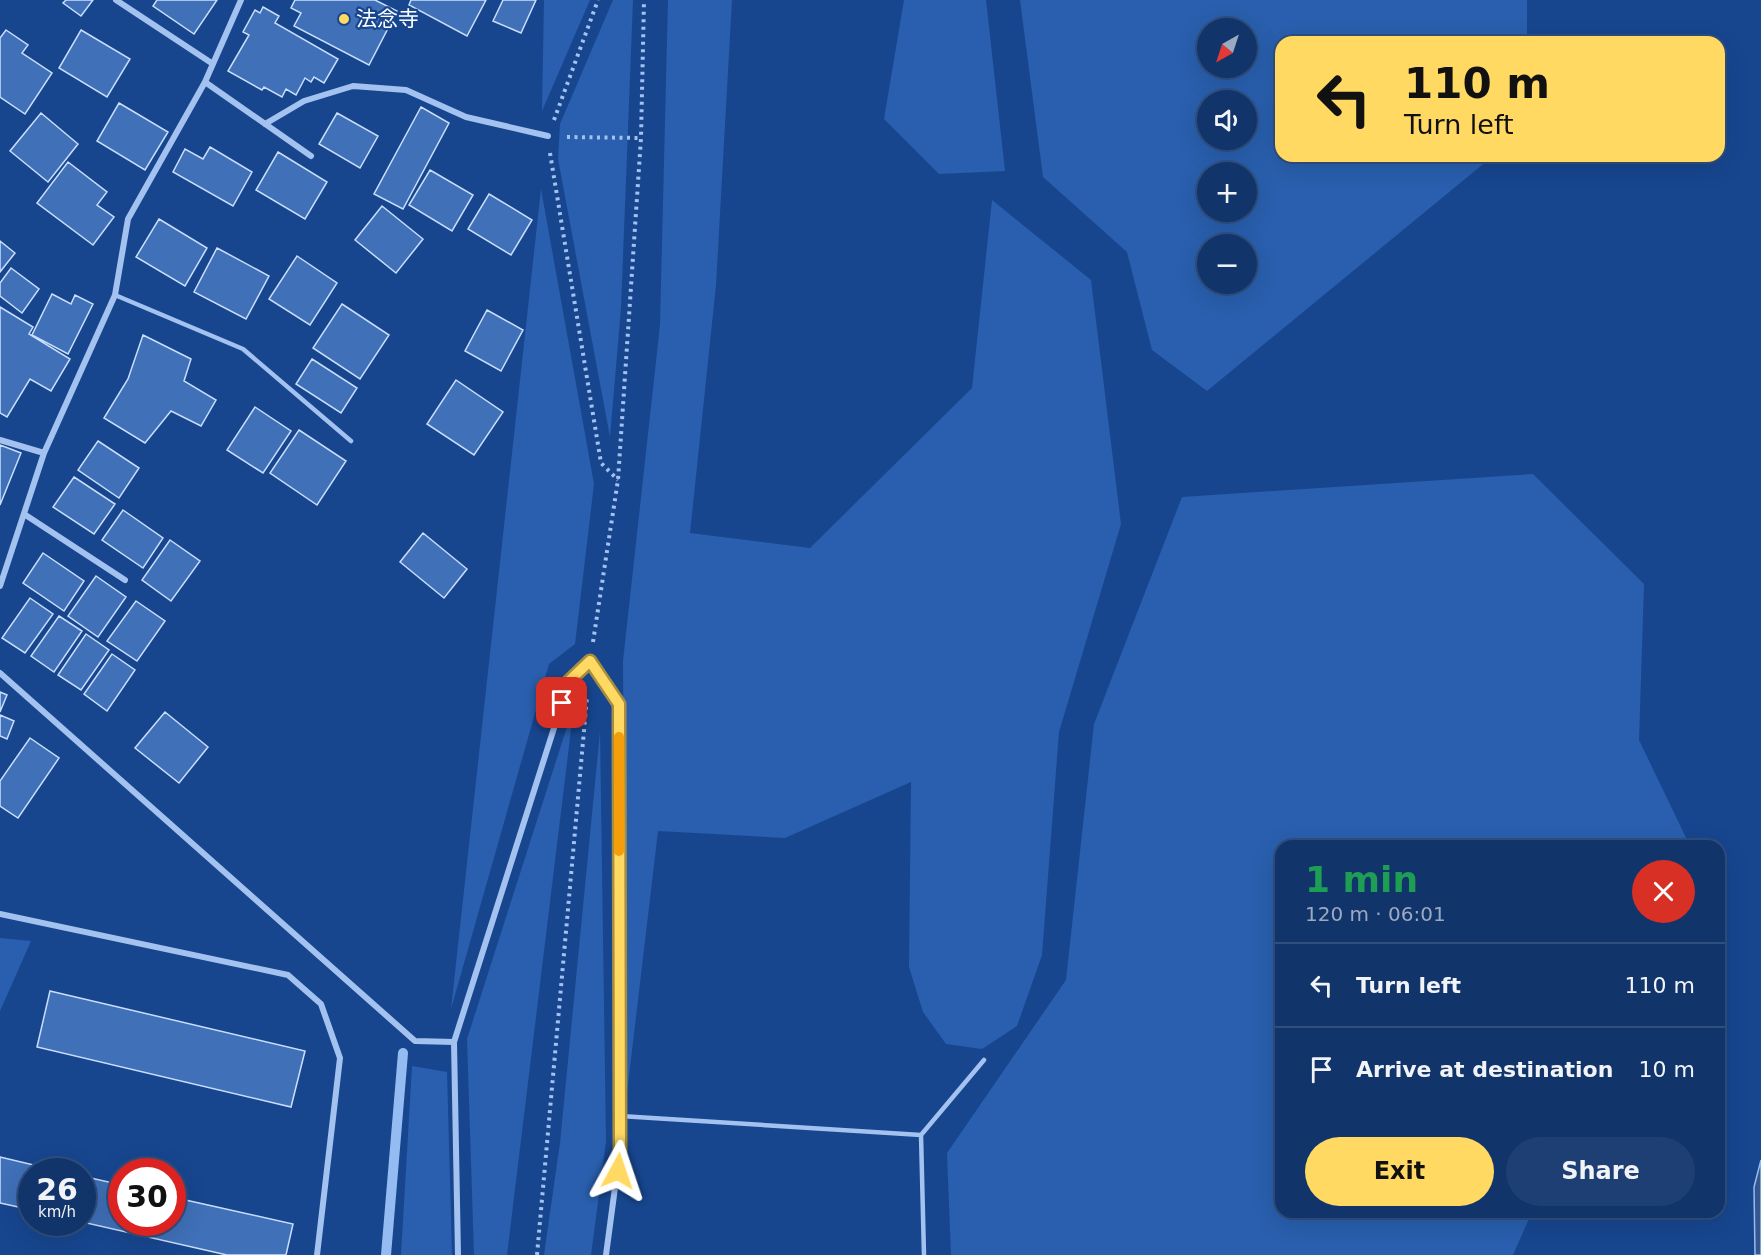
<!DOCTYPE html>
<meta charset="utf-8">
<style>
body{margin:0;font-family:"DejaVu Sans","Noto Sans JP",sans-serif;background:#1e3f73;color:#f1f3f6;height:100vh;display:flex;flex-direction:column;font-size:22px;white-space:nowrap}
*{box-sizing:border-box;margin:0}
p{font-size:20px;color:#9caac1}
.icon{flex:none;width:33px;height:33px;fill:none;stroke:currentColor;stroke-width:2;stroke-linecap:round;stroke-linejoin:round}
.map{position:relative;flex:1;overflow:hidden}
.panel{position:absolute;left:1275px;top:840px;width:450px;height:378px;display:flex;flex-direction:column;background:#11346b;border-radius:18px;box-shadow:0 6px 24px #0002,0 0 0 2px #304f7e}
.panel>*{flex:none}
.banner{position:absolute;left:1275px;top:36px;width:450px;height:126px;border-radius:18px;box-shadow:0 6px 24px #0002,0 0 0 2px #304f7e;background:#ffd962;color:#111;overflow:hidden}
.needle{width:39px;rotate:219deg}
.buttons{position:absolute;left:1197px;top:18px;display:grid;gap:12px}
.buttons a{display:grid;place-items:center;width:60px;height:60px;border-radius:50%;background:#11346b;box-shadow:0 6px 24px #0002,0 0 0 2px #304f7e;font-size:30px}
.speed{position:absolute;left:18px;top:1158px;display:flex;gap:12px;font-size:30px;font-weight:700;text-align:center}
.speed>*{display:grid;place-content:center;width:78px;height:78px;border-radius:50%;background:#11346b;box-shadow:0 6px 24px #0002,0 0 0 2px #304f7e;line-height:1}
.speed small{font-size:15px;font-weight:400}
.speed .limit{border:9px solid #d22;background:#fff;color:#111}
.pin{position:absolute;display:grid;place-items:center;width:51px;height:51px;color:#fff;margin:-26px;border-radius:12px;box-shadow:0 3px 9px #0006}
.me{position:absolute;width:66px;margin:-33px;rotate:5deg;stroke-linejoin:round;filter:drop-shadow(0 0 4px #0008)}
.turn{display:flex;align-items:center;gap:21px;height:126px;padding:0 30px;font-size:27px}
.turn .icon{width:78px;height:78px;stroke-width:2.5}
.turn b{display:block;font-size:42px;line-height:51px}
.round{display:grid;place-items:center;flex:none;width:63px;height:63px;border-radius:32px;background:#1e3f73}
.overview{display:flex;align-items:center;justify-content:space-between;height:102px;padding:0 30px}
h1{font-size:36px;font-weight:600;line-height:45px;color:#1e9e55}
.button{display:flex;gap:12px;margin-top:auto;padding:12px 30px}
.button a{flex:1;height:69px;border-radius:36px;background:#ffd962;color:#111;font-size:24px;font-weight:600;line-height:69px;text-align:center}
.button a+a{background:#1e3f73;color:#f1f3f6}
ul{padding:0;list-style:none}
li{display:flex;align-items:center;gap:18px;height:84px;padding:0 30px;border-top:2px solid #304f7e}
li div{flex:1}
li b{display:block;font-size:22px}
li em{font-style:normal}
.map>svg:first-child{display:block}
</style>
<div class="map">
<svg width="1761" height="1255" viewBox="0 0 1761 1255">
<rect width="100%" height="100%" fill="#17468f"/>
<!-- green -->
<path fill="#295fae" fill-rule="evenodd" d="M544,0H590L542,111Z
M613,0H633L621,308L610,437L558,159L560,124Z
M668,0H732L716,285L690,533L810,548L972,388L992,200L1091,280L1121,524L1059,732L1042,955L1017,1026L982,1049L946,1044L923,1012L909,967L911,782L785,838L658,831L625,1110L623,661L660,325Z
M904,0H986L1005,171L939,174L884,119Z
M1020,0H1527V42H1281V156H1493L1207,391L1152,350L1127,252L1043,177ZM1208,28H1246V68H1208ZM1208,100H1246V140H1208ZM1208,172H1246V212H1208ZM1208,244H1246V284H1208Z
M541,189L594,484L575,644L549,664L451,1009Z
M1533,474L1644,584L1639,740L1690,846H1281V1212H1532L1513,1255H951L947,1153L1066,980L1094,724L1182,497Z
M574,705L507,1255H474L467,1039Z
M600,732L606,1141L591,1255H544L560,1143Z
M0,938L31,941L0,1011Z
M412,1066L447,1072L452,1255H401Z"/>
<!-- water -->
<path fill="#35578d" stroke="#95bcf2" stroke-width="1.5" d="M1761,1160V1255H1755L1754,1187Z"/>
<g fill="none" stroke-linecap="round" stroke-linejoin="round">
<!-- stream -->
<path stroke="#95bcf2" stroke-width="10" d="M386,1255L403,1053"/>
</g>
<!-- building -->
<path fill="#3f70b8" stroke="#cadefb" stroke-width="1.5" d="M66,0H93L81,16L63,3Z
M157,0H217L194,34L153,6Z
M295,0H375L397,11L369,65L294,26L301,13L291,8Z
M411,0H486L467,36L409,5Z
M503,0H536L521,33L493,21Z
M263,7L279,16L275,23L338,59L324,83L314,77L311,82L305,78L296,95L286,89L282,97L264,87L262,90L228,71L249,35L243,32L255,10L260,13Z
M6,30L28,45L22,53L52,73L25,114L0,97V38Z
M81,30L130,59L107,97L59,68Z
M119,103L168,132L145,170L97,141Z
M421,107L449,123L403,209L374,194Z
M41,113L78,144L48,182L10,151Z
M337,113L378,136L360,168L319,144Z
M210,147L252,172L233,206L173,172L185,149L203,159Z
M278,152L327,182L305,219L256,190Z
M68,162L107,192L97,205L114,217L93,245L37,203Z
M430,170L473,195L452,231L409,205Z
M489,194L532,220L511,255L468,229Z
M382,206L423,239L396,273L355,240Z
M159,219L207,248L185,286L136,257Z
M0,241L15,253L0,272Z
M217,248L269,276L246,319L194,292Z
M297,256L337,283L310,325L269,299Z
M11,268L39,289L22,313L0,296V283Z
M52,294L71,304L75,295L93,304L68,354L32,335Z
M342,304L389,335L360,379L313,348Z
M0,307L33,327L29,334L70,359L51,391L30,379L7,417L0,413Z
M487,310L523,330L501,371L465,351Z
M143,335L191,359L184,381L216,400L201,426L171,411L145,443L104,418L128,379Z
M312,359L357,388L341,413L296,384Z
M456,380L503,412L474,455L427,424Z
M255,407L291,431L263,473L227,450Z
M299,430L346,461L317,505L270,473Z
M98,441L139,468L119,498L78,470Z
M0,445L21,453L0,505Z
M74,477L115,504L94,534L53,507Z
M123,510L163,538L143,568L102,540Z
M423,533L467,569L444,598L400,562Z
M170,540L200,561L171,601L142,580Z
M43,553L84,581L64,611L23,583Z
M96,576L126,597L98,637L68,616Z
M30,598L53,614L25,653L2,638Z
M136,601L165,621L137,661L107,641Z
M59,616L82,631L54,672L31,656Z
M86,634L109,650L81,690L58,675Z
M112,654L135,670L107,711L84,694Z
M0,692L7,695L0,712Z
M165,712L208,747L179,783L135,748Z
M0,715L14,721L7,739L0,736Z
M30,738L59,758L18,818L0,806V781Z
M50,991L305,1051L291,1107L37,1047Z
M0,1157L63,1172H32V1210L0,1203Z
M82,1176L122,1185V1222H172V1197L293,1224L286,1255H227L82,1222Z"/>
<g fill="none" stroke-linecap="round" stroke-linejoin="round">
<!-- path -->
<path stroke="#a3c2f0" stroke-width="4" stroke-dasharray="3 4.5" stroke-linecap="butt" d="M554,120L598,0
M567,137L641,138
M550,153L601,463L618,480
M593,642L618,480L641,138L644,0
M537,1255L587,697"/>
<!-- service -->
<path stroke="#a3c2f0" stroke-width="4.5" d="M115,295L243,349L351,441
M620,1116L921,1135L984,1060
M921,1135L924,1255"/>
<!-- minor -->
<path stroke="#a3c2f0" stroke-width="6" d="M116,0L213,64
M205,82L311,156
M265,124L304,101L353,86L406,90L466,117L548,136
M0,440L44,453
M24,514L125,580
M0,586L44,453L115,295L128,219L205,82L241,0
M0,673L415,1041L454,1042
M0,914L288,975L321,1004L340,1058L317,1255
M458,1255L454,1042L569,681L590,661L619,704L620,1150L606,1255"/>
</g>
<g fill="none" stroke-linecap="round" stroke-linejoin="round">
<!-- route casing -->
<g stroke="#a68d40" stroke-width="15">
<path id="route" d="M562,703L569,681L590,661L619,704L620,1150L618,1171"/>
</g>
<!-- route -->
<use href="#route" stroke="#ffd962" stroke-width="10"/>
<!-- slow -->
<path stroke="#f59e0b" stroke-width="10" d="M619,737V851"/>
</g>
<!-- markers -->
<circle fill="#ffd962" stroke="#17468f" stroke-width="2" cx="344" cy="19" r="6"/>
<g text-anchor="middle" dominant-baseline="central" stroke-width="4.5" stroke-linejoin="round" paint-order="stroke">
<!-- poi labels -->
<g font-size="21" fill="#fff" stroke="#17468f" text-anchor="start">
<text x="356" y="19">法念寺</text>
</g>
</g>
</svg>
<div class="buttons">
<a><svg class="needle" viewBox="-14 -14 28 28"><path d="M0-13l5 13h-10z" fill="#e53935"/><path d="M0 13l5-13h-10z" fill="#9caac1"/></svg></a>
<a><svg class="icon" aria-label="sound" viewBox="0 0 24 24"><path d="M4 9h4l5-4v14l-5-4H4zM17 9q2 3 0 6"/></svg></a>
<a>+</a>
<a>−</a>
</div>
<div class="speed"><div>26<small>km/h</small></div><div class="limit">30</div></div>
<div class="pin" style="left:562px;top:703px;background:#d93025"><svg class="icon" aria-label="arrive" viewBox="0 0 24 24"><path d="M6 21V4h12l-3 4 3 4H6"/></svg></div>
<svg class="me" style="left:618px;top:1171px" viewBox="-20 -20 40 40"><path d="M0-17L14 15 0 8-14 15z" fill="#ffd962" stroke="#fff" stroke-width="4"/></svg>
<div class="banner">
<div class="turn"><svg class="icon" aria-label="left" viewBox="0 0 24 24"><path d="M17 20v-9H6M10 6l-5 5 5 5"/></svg><div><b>110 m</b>Turn left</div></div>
</div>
<section class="panel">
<div class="overview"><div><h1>1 min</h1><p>120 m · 06:01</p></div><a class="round" style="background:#d93025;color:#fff"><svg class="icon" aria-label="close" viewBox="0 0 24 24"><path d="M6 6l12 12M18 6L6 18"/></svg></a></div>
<ul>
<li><svg class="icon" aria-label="left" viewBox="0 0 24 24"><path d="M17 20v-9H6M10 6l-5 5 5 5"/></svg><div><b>Turn left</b></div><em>110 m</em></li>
<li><svg class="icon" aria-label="arrive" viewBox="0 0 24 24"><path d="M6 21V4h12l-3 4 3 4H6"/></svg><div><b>Arrive at destination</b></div><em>10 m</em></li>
</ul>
<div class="button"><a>Exit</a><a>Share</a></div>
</section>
</div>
